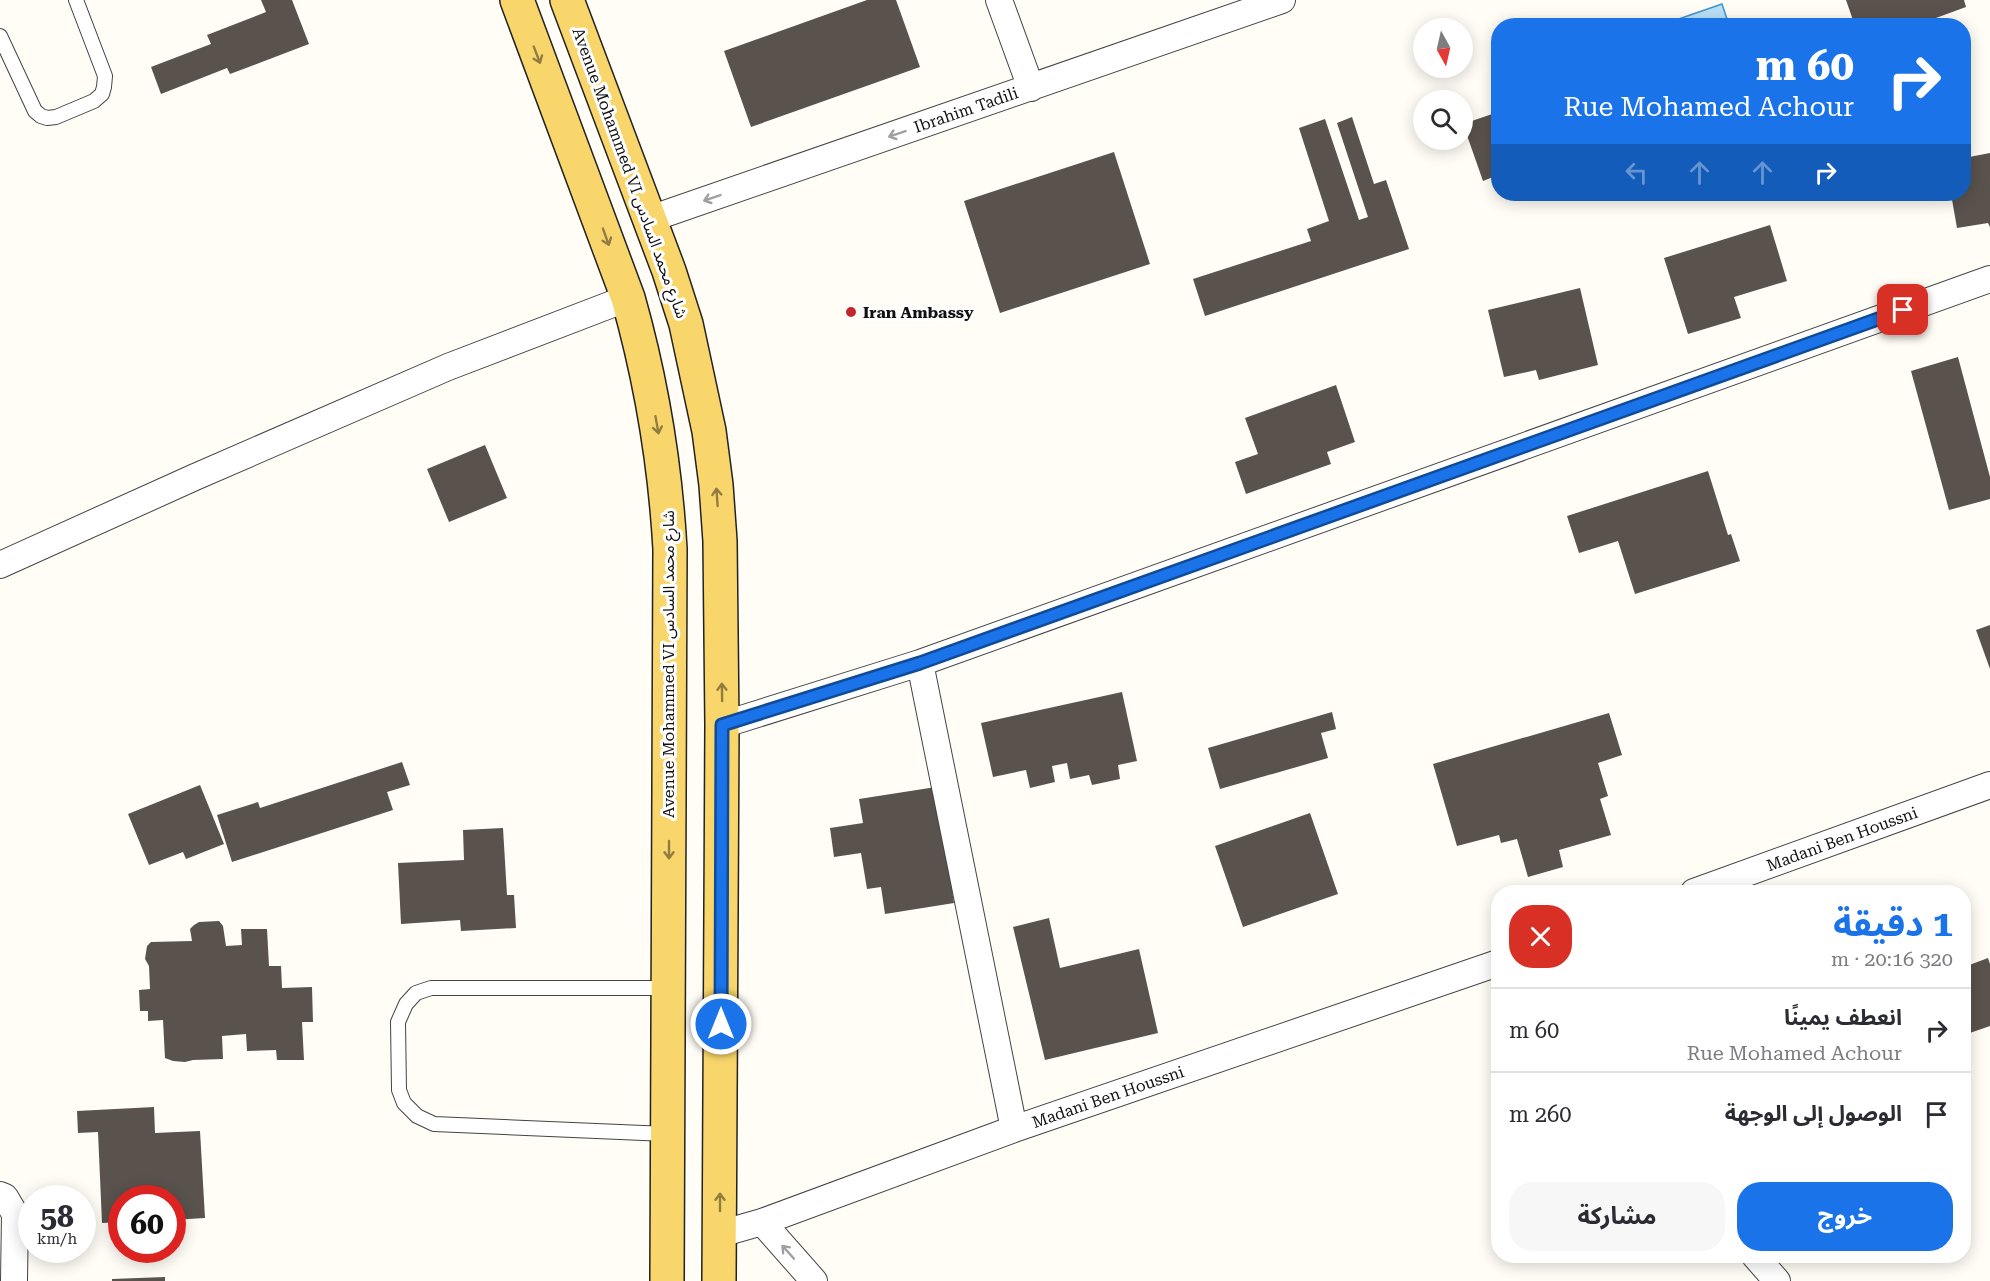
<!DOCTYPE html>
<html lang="ar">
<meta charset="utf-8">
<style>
body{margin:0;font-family:"Roboto Serif","Noto Sans Arabic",serif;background:#f7f7f7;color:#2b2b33;direction:rtl;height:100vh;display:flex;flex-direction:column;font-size:22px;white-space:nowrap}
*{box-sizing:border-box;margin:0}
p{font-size:20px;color:#7c7c81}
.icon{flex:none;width:33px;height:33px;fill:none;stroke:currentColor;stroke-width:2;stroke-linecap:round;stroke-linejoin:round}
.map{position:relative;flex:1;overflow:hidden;direction:ltr}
.sheet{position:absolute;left:1491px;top:885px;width:480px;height:378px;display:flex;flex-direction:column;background:#fff;border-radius:24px;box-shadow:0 3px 15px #0003;direction:rtl}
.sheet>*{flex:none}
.top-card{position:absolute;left:1491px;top:18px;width:480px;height:183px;border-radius:24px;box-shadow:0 3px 15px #0003;direction:rtl;background:#1a73e8;color:#fff;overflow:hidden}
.needle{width:39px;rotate:172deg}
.buttons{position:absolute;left:1413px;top:18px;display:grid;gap:12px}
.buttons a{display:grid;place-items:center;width:60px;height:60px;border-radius:50%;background:#fff;box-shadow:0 3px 15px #0003;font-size:30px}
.speed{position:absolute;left:18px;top:1185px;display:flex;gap:12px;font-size:30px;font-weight:700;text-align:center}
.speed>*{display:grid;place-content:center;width:78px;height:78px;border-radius:50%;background:#fff;box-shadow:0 3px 15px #0003;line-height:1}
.speed small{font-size:15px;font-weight:400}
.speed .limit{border:9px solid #d22;background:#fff;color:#111}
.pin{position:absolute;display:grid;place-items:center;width:51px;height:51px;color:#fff;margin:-26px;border-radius:12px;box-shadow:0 3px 9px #0006}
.me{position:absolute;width:66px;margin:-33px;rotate:0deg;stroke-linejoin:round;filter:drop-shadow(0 0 4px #0008)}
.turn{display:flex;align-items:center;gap:21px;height:126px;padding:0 18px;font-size:27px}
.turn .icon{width:78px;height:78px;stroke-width:2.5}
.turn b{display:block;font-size:42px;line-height:51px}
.lanes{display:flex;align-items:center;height:57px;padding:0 18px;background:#0003;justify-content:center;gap:30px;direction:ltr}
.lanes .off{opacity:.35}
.round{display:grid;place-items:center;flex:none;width:63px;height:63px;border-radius:24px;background:#f7f7f7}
.head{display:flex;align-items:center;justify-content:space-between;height:102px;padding:0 18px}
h1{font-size:36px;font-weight:700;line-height:45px;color:#1a73e8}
.action{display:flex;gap:12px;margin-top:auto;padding:12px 18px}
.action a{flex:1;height:69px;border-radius:24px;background:#1a73e8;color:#fff;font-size:24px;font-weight:700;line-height:69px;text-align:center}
.action a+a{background:#f7f7f7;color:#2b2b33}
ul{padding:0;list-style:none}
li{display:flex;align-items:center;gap:18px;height:84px;padding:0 18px;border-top:2px solid #e1e1e2}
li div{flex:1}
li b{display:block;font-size:22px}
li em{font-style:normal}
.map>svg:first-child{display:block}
</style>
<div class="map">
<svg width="1990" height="1281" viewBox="0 0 1990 1281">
<rect width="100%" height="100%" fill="#fffdf5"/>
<!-- water -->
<path fill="#b9e0f7" stroke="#3f96cf" stroke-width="1.5" d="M1722,4L1729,25H1675L1673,21Z"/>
<!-- building -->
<path fill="#5a524d" d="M261,0H292L309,44L230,74L227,68L161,94L151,67L211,44L207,35L266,12Z
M867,0H896L920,67L751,127L724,51Z
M1846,0H1964L1966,7L1914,26H1855Z
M1498,112V175L1483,181L1463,124Z
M1352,117L1374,184L1386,180L1409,249L1205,316L1193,279L1311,241L1307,229L1329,221L1299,128L1325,119L1359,220L1368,217L1337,123Z
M1114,152L1150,264L1000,313L964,201Z
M1990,153V227L1988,223L1957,228L1951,194H1964V158Z
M1770,225L1787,281L1734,297L1741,318L1688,334L1664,258Z
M1580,288L1598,365L1539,380L1536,370L1504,377L1488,310Z
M1958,357L1990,477V499L1949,510L1911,371Z
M1336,385L1355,442L1327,452L1331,464L1246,494L1235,462L1258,454L1245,418Z
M485,445L507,498L449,522L427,469Z
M1708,471L1728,535L1731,534L1740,561L1635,594L1618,541L1579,553L1567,516Z
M1990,625V669L1976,630Z
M1122,692L1137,761L1118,765L1120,779L1092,785L1089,775L1070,779L1067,763L1052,766L1055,782L1030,788L1026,770L993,777L981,723Z
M1332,712L1336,729L1321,733L1328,758L1220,789L1208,748Z
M1609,713L1622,755L1598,763L1608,796L1600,799L1611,835L1559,850L1563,867L1528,877L1517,839L1501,843L1499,835L1457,846L1433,764Z
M402,762L410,785L387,792L393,810L232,862L217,815L258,802L260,808Z
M200,785L224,844L186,859L183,852L149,865L128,814Z
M936,787L954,903L885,914L881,887L867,889L861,853L834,857L830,828L863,823L859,799Z
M1310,813L1338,894L1243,927L1215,846Z
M503,828L507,895H514L516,928L461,931L460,920L401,924L398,863L464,860L463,830Z
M1049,918L1060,968L1139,949L1158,1033L1045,1060L1013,927Z
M219,921L223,926L226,946L242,945L241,929H267L269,966H281L282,988L312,987L313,1022H302L304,1060H277L276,1050L247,1051L246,1034L222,1036L223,1059L193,1060L185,1062L173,1061L165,1058L163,1020L148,1021V1011H140L139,990L150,989L149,966L145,959L147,946L151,942L192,941L190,929L194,925L199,922Z
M1988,958L1990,964V1026L1964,1035V967Z
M154,1107L155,1133L200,1131L205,1218L172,1220V1198H122V1222L102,1223L98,1132L78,1133L77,1111Z
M165,1277V1281H112V1279Z"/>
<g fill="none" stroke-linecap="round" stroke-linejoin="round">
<!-- service casing -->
<g stroke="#444" stroke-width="16">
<path id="service" d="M0,36L35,111L41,116L47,118L56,117L94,101L102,94L104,87L105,76L76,0
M667,1134L434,1124L417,1116L404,1103L399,1090L398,1022L406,1004L416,993L431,988H668"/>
</g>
<!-- minor casing -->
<g stroke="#444" stroke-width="28">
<path id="minor" d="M999,0L1031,88
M650,219L1282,0
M0,565L195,477L448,367L628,298
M920,663L1014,1129
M722,725L920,663L1990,279
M1694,892L1990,785
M0,1195L5,1197L15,1214L14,1281
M762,1222L814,1281
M720,1234L762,1222L1014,1129L1498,963
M1755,1256L1777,1281"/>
</g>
<!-- primary casing -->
<g stroke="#222" stroke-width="36">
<path id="primary" d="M517,0L628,298C652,383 665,461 670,549L667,1281
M567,0L669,271L686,324L709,431L716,485L720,541L722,725L719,1281"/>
</g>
<!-- service -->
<use href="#service" stroke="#fff" stroke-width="14"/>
<!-- minor -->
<use href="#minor" stroke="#fff" stroke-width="26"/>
<!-- primary -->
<use href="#primary" stroke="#f9d66b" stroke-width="33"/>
</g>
<!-- one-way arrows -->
<defs><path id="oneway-shaft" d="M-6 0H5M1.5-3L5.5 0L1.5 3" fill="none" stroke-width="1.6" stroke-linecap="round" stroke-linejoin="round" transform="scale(1.5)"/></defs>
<g stroke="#917d42">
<use href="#oneway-shaft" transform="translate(537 55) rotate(69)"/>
<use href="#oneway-shaft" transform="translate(606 237) rotate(70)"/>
<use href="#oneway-shaft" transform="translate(657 425) rotate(80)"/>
<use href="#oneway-shaft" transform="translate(717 497) rotate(-94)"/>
<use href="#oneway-shaft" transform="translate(722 692) rotate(-91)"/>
<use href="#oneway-shaft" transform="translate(669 850) rotate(90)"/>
<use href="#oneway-shaft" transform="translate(720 1202) rotate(-90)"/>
</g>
<g stroke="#a0a0a0">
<use href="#oneway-shaft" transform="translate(897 134) rotate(161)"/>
<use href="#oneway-shaft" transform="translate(712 198) rotate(161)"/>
<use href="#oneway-shaft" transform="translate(788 1252) rotate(-132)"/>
</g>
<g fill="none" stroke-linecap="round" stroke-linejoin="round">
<!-- route casing -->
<g stroke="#114b97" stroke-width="15">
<path id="route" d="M721,1024L722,725L920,663L1903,310"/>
</g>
<!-- route -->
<use href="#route" stroke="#1a73e8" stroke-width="10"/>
</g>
<!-- markers -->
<circle fill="#c4262e" stroke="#fff" stroke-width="2" cx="851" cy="312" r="6"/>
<g text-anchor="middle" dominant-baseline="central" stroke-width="6" stroke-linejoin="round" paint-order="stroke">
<!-- street labels -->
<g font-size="16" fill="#111" stroke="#fff">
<text transform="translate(966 110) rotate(-19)">Ibrahim Tadili</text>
<text transform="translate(630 173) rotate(70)">Avenue Mohammed VI شارع محمد السادس</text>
<text transform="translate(668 664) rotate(-90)">Avenue Mohammed VI شارع محمد السادس</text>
<text transform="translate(1842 839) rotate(-20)">Madani Ben Houssni</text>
<text transform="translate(1108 1097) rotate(-19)">Madani Ben Houssni</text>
</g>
<!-- poi labels -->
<g font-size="16" font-weight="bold" fill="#111" stroke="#fff" text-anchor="start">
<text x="863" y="312">Iran Ambassy</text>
</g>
</g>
</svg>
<div class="buttons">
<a><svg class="needle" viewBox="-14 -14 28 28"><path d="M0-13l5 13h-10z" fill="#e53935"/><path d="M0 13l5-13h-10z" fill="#7c7c81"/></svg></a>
<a><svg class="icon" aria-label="search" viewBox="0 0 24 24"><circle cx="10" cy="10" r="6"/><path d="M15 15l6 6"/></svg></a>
</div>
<div class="speed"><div>58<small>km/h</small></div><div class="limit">60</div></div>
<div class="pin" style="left:1903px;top:310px;background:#d93025"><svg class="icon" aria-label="arrive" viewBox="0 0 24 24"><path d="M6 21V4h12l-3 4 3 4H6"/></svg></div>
<svg class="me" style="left:721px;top:1024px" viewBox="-20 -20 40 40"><circle r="17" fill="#1a73e8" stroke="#fff" stroke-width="3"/><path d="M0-11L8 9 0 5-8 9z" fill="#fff"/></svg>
<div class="top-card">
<div class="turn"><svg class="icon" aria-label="right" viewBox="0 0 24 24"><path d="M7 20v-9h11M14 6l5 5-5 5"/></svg><div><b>60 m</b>Rue Mohamed Achour</div></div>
<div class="lanes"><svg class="icon off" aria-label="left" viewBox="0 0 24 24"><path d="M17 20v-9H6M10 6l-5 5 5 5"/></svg><svg class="icon off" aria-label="ahead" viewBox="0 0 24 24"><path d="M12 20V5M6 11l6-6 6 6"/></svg><svg class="icon off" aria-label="ahead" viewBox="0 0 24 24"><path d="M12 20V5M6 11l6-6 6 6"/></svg><svg class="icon" aria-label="right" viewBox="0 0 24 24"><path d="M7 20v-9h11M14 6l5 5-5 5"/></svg></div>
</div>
<section class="sheet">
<div class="head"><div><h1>1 دقيقة</h1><p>320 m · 20:16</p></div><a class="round" style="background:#d93025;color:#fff"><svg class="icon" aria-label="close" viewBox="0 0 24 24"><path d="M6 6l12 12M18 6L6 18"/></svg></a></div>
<ul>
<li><svg class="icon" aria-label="right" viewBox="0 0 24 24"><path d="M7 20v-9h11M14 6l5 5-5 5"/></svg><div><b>انعطف يمينًا</b><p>Rue Mohamed Achour</p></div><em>60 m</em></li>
<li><svg class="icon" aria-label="arrive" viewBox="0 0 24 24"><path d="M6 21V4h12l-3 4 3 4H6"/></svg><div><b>الوصول إلى الوجهة</b></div><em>260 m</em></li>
</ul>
<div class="action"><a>خروج</a><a>مشاركة</a></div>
</section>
</div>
